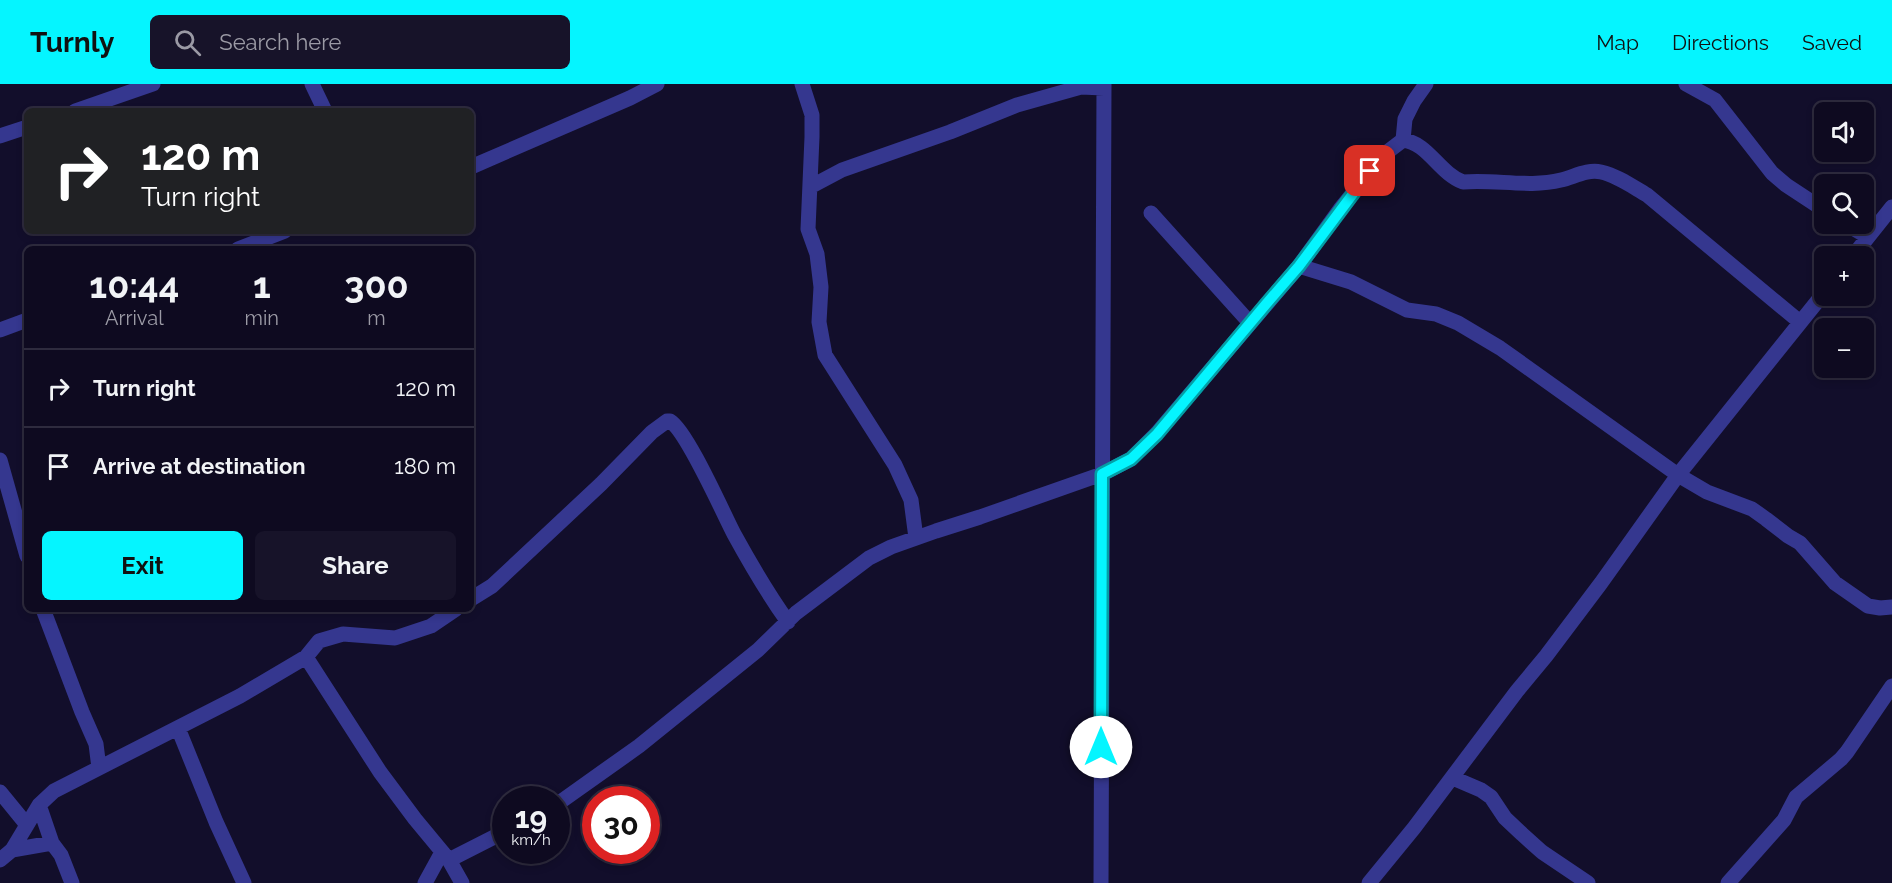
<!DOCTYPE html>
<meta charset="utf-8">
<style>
body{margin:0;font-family:Raleway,sans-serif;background:#171329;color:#f1f3f6;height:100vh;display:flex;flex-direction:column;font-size:22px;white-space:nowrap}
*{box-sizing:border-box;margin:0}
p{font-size:20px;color:#9b9aa5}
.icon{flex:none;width:33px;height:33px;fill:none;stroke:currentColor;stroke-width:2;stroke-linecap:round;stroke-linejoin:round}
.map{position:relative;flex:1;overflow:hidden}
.side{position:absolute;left:24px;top:162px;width:450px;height:366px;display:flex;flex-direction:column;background:#0e0a20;border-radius:9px;box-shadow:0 3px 9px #0003,0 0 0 2px #2e2b3e}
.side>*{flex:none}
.guide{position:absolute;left:24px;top:24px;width:450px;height:126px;border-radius:9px;box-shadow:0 3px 9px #0003,0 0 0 2px #2e2b3e;background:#202124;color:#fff;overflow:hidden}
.fabs{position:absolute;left:1814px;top:18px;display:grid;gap:12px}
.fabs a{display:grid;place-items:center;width:60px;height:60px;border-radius:9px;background:#0e0a20;box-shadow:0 3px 9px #0003,0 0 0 2px #2e2b3e;font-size:30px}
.speed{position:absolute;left:492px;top:702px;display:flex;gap:12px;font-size:30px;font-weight:700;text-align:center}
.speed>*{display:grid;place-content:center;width:78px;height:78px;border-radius:50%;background:#0e0a20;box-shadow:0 3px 9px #0003,0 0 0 2px #2e2b3e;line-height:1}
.speed small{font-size:15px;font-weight:400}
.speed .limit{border:9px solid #d22;background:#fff;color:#111}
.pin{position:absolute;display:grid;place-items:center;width:51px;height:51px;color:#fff;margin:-26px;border-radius:12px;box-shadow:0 3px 9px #0006}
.me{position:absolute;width:66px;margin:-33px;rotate:0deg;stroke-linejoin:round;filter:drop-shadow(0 0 4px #0008)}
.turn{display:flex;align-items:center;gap:21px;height:126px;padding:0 18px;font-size:27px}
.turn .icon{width:78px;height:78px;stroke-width:2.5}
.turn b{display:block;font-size:42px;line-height:51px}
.eta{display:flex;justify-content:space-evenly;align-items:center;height:102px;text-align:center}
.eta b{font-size:36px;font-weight:700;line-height:42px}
.action{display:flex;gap:12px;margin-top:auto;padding:12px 18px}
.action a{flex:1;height:69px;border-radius:9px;background:#05f5ff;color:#111;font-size:24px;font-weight:700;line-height:69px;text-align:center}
.action a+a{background:#171329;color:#f1f3f6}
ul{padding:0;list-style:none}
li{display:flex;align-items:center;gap:18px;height:78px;padding:0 18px;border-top:2px solid #2e2b3e}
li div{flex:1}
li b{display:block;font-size:22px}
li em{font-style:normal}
header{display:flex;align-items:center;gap:36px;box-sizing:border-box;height:84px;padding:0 30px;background:#05f5ff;color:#111}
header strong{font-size:28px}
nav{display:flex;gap:33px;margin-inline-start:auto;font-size:21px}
.search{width:420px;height:54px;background:#171329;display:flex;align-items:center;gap:15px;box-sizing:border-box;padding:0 21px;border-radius:9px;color:#9b9aa5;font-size:22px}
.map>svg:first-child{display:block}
</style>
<header>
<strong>Turnly</strong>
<div class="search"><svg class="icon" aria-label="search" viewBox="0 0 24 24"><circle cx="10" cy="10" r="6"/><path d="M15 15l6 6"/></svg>Search here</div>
<nav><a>Map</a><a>Directions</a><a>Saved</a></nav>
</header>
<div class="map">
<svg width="1892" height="799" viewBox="0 0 1892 799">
<rect width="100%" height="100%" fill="#120e2b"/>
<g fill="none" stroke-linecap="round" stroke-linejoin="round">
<!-- minor -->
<path stroke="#35378f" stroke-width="15" d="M312,0L325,27
M802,0L812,31V53L808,145L817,170L821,203L819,238L825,271L895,381L911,416L916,454
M1686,0L1715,16L1772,89L1786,101L1824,126
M75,27L153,0
M0,52L27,43
M1403,56L1405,35L1414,17L1426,0
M471,83L630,14L657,0
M810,103L842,86L950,48L1017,21L1081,3L1104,4
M1151,129L1250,239
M1846,140L1868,153
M238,165L285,147
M1853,172L1892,123
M1299,182L1341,124L1379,77L1386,69L1403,56C1428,59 1439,89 1463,98C1495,95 1529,104 1561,96C1574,93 1587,85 1601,88C1618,92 1633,103 1647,111L1800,238
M0,246L27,236
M0,376L27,472
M471,515L492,502L601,400L652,348L667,337H670C687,347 723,429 734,450C751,481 768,510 788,538
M43,525L82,628L96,660L99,684
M306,573L380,688L415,735L449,776
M178,644L216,738L244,799
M1453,694L1481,706L1491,713L1505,734L1522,750L1542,768L1588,799
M0,708L27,741
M39,721L52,759L61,771L72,799
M556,721L639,662L758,566L796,529L869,474L891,463L936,447L980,433L1102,390L1131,375L1157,349L1299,182L1351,198L1407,226L1436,230L1458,239L1500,264L1678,391L1707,408L1752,425L1766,435L1788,452L1800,459L1835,499L1868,522L1880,524L1892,523
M12,766L52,759
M0,776L12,766L39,721L54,707L240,612L306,573L319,557L343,550L395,554L431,542L456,525
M425,799L442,768
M462,799L449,776L506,747
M1101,799L1104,0
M1369,799L1414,744L1517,607L1546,572L1601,499L1678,391L1824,209
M1728,799L1784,736L1796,713L1841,675L1847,668L1892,602"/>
</g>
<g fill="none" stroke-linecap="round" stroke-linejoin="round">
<!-- route casing -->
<g stroke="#039fa6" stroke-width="15">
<path id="route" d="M1101,663L1102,390L1131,375L1157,350L1267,219L1299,182L1370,87"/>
</g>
<!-- route -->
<use href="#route" stroke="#05f5ff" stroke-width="10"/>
</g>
</svg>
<div class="fabs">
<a><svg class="icon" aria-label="sound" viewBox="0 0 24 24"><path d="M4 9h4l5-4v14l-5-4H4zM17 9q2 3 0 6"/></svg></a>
<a><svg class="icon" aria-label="search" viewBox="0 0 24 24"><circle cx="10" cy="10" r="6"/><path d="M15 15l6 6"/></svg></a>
<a>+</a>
<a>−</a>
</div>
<div class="speed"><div>19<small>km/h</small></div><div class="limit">30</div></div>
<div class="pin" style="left:1370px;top:87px;background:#d93025"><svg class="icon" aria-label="arrive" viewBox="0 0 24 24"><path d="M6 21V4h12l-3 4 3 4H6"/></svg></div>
<svg class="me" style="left:1101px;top:663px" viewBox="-20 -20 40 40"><circle r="19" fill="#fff"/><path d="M0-13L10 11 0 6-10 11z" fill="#05f5ff"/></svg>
<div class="guide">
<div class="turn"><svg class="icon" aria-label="right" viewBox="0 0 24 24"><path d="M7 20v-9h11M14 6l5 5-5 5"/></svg><div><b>120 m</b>Turn right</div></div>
</div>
<section class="side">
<div class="eta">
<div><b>10:44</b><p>Arrival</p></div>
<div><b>1</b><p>min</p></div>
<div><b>300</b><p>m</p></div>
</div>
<ul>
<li><svg class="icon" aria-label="right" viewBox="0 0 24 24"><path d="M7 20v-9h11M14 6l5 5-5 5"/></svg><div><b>Turn right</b></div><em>120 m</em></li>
<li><svg class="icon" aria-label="arrive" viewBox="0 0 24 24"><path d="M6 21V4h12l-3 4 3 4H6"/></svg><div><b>Arrive at destination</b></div><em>180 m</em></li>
</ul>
<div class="action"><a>Exit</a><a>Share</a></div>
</section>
</div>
